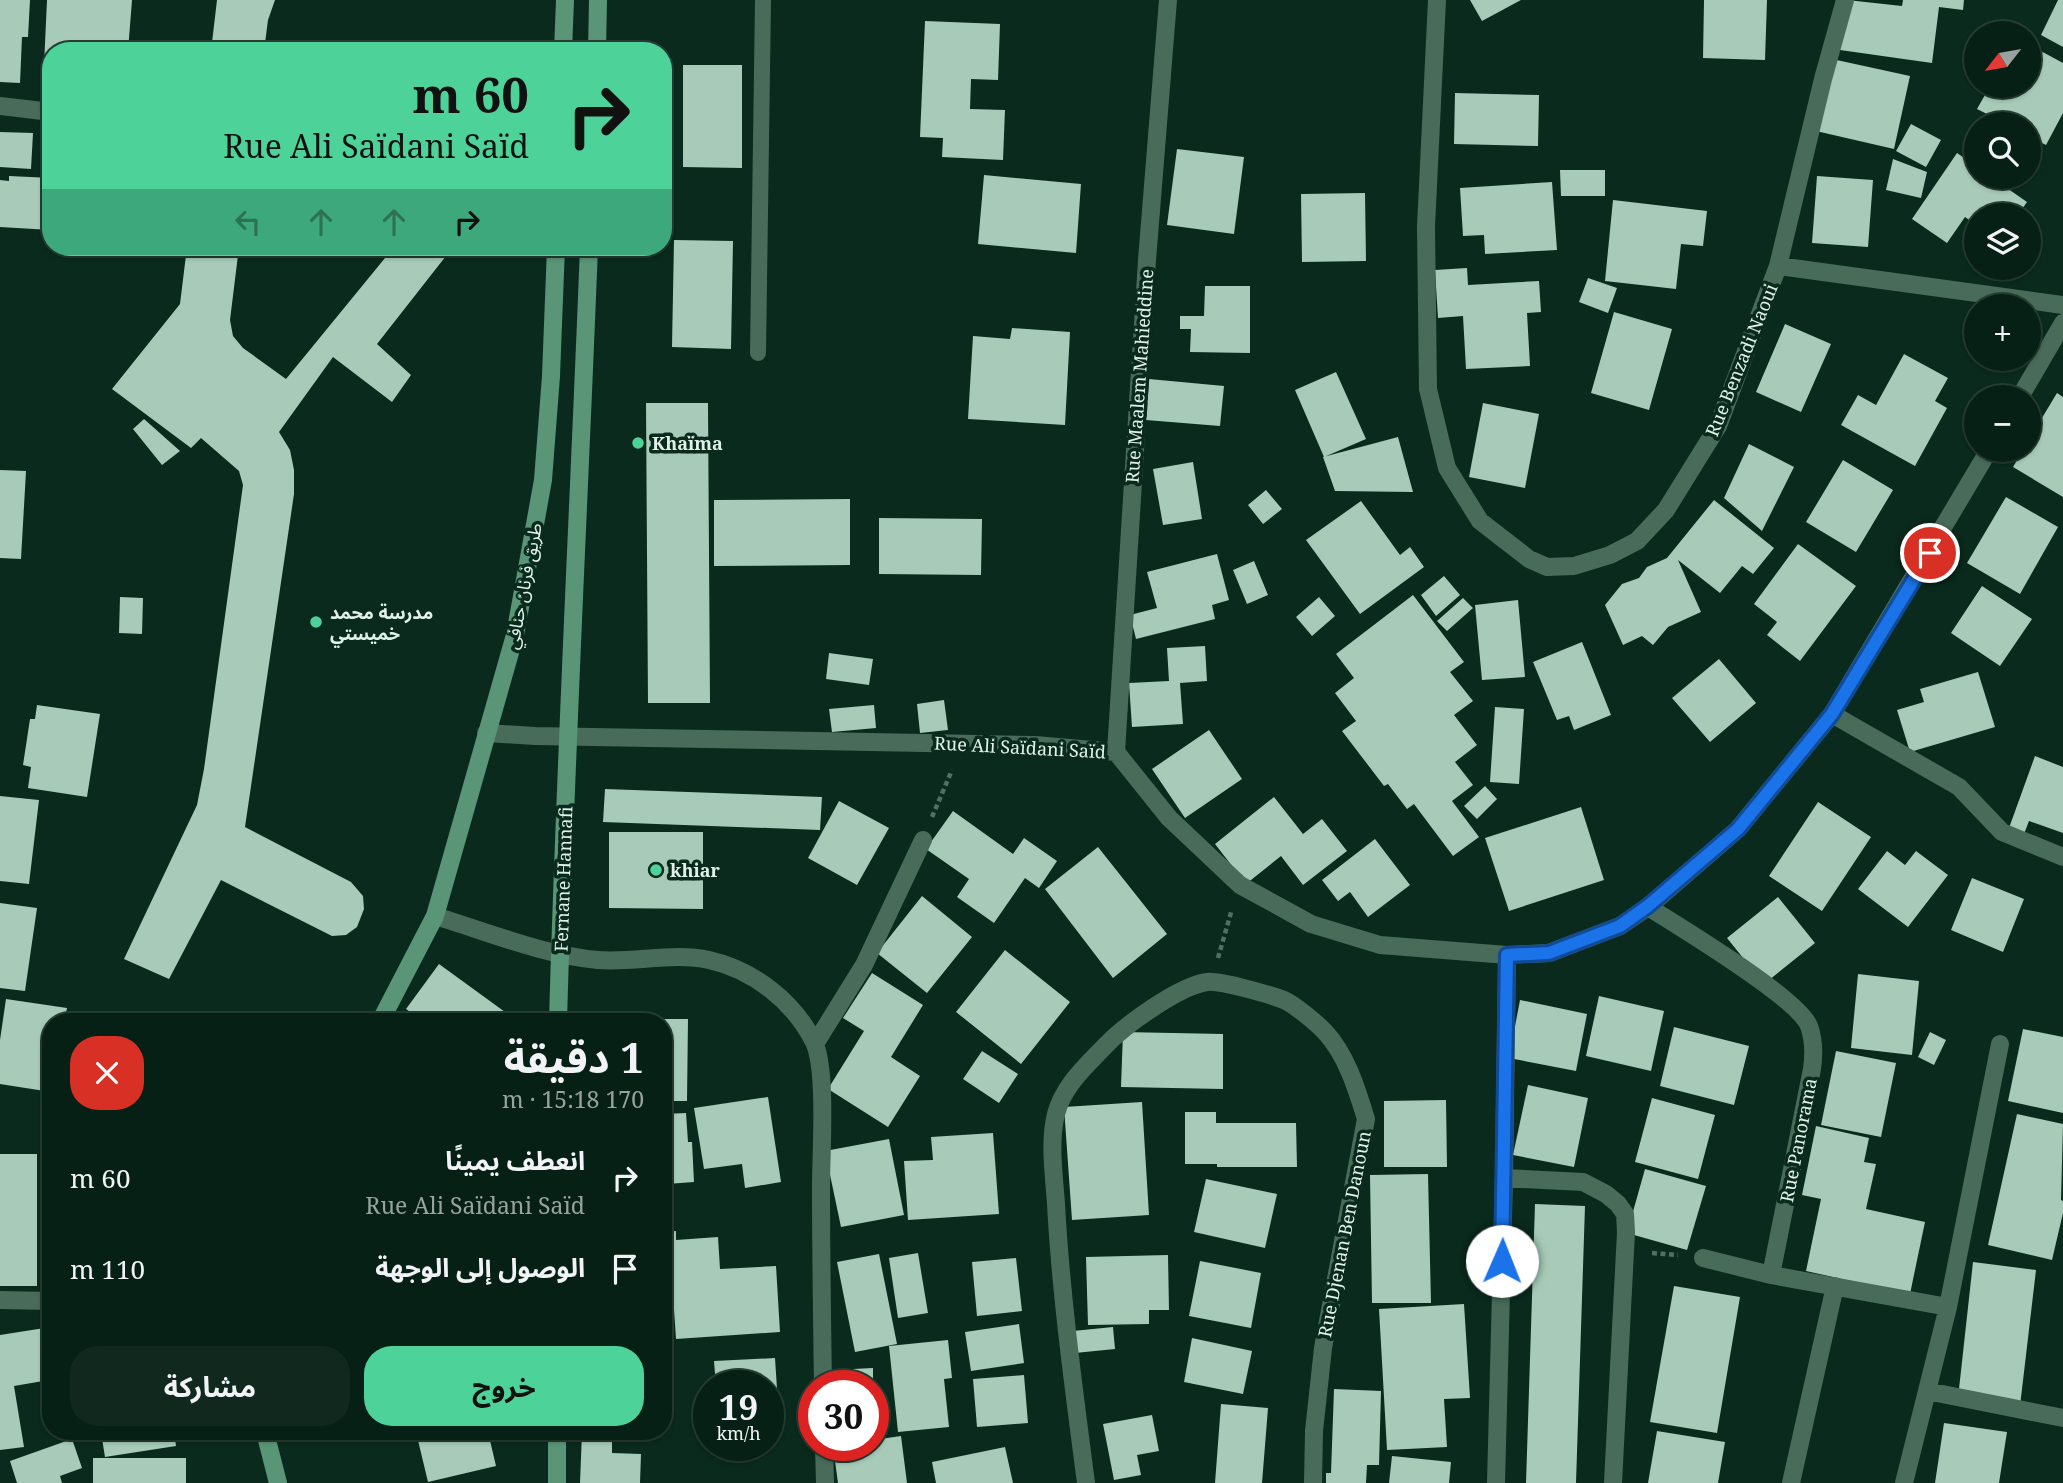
<!DOCTYPE html>
<html lang="ar">
<meta charset="utf-8">
<style>
body{margin:0;font-family:"Noto Serif","Noto Sans Arabic",serif;background:#10281e;color:#f1f3f6;direction:rtl;height:100vh;display:flex;flex-direction:column;font-size:26px;white-space:nowrap}
*{box-sizing:border-box;margin:0}
p{font-size:23px;color:#98a3a0}
.icon{flex:none;width:38px;height:38px;fill:none;stroke:currentColor;stroke-width:2;stroke-linecap:round;stroke-linejoin:round}
.map{position:relative;flex:1;overflow:hidden;direction:ltr}
.drawer{position:absolute;left:42px;top:1013px;width:630px;height:427px;display:flex;flex-direction:column;background:#072015;border-radius:28px;box-shadow:0 2px 5px #0004,0 0 0 2px #283e34;direction:rtl}
.drawer>*{flex:none}
.banner{position:absolute;left:42px;top:42px;width:630px;height:214px;border-radius:28px;box-shadow:0 2px 5px #0004,0 0 0 2px #283e34;direction:rtl;background:#4dd39a;color:#111;overflow:hidden}
.needle{width:46px;rotate:239deg}
.controls{position:absolute;left:1964px;top:21px;display:grid;gap:14px}
.controls a{display:grid;place-items:center;width:77px;height:77px;border-radius:50%;background:#072015;box-shadow:0 2px 5px #0004,0 0 0 2px #283e34;font-size:35px}
.speed{position:absolute;left:693px;top:1370px;display:flex;gap:14px;font-size:35px;font-weight:700;text-align:center}
.speed>*{display:grid;place-content:center;width:91px;height:91px;border-radius:50%;background:#072015;box-shadow:0 2px 5px #0004,0 0 0 2px #283e34;line-height:1}
.speed small{font-size:18px;font-weight:400}
.speed .limit{border:10px solid #d22;background:#fff;color:#111}
.pin{position:absolute;display:grid;place-items:center;width:60px;height:60px;color:#fff;margin:-30px;border:4px solid #fff;border-radius:50%;box-shadow:0 2px 7px #0007}
.me{position:absolute;width:77px;margin:-38px;rotate:1deg;stroke-linejoin:round;filter:drop-shadow(0 0 5px #0008)}
.turn{display:flex;align-items:center;gap:24px;height:147px;padding:0 28px;font-size:32px}
.turn .icon{width:91px;height:91px;stroke-width:2.5}
.turn b{display:block;font-size:49px;line-height:60px}
.lanes{display:flex;align-items:center;height:66px;padding:0 28px;background:#0003;justify-content:center;gap:35px;direction:ltr}
.lanes .off{opacity:.35}
.round{display:grid;place-items:center;flex:none;width:74px;height:74px;border-radius:28px;background:#10281e}
.headline{display:flex;align-items:center;justify-content:space-between;height:119px;padding:0 28px}
h1{font-size:42px;font-weight:700;line-height:52px}
.button{display:flex;gap:14px;margin-top:auto;padding:14px 28px}
.button a{flex:1;height:80px;border-radius:28px;background:#4dd39a;color:#111;font-size:28px;font-weight:700;line-height:80px;text-align:center}
.button a+a{background:#10281e;color:#f1f3f6}
ul{padding:0;list-style:none}
li{display:flex;align-items:center;gap:21px;height:91px;padding:0 28px}
li div{flex:1}
li b{display:block;font-size:26px}
li em{font-style:normal}
.map>svg:first-child{display:block}
</style>
<div class="map">
<svg width="2063" height="1483" viewBox="0 0 2063 1483">
<rect width="100%" height="100%" fill="#092a1c"/>
<!-- building -->
<path fill="#a7cbb8" d="M0,0H30L28,37H22L20,83L0,82Z
M47,0H132L128,51H51V87H43Z
M217,0H275L268,20L264,51H211Z
M1470,0H1521L1482,21Z
M1704,0H1767L1765,60L1703,58Z
M1847,0L1902,6L1903,0H1964L1963,10L1939,7L1932,63L1840,50Z
M2058,0H2063V47L2041,35Z
M925,21L1000,24L998,80L971,79L970,109L1005,110L1003,160L942,157L943,138L920,137Z
M2028,44L2063,63V113L2046,145L2028,136V124H2007L1977,109L1990,86H2028Z
M1832,59L1910,76L1894,149L1816,131Z
M683,65H742V168L683,167Z
M1455,93L1539,95L1538,146L1454,144Z
M1911,124L1941,140L1926,167L1896,151Z
M0,132L33,133L31,169L0,167Z
M1177,149L1244,157L1234,234L1167,225Z
M1957,153L1976,166V177H1991L2027,202L2018,215H1976V225L1965,217L1947,243L1912,219Z
M1893,159L1927,172L1921,198L1886,190Z
M1560,170H1605V196H1561Z
M984,175L1081,184L1076,253L978,244Z
M9,176L51,178V230L0,227V180L9,181Z
M1817,176L1873,180L1868,247L1812,243Z
M1552,182L1557,250L1485,254L1484,235L1463,236L1460,188Z
M1365,193L1366,261L1302,262L1301,194Z
M1613,200L1707,211L1703,246L1681,244L1676,289L1605,281Z
M674,240L733,241L731,349L672,347Z
M187,247H239L230,320L233,336L243,348L286,379L394,247H453L377,344L411,375L392,402L333,357L279,432L290,450L294,470V494L245,827L351,882L363,896L364,909L357,927L346,935L332,936L221,880L169,979L124,959L197,805L204,769L243,485L239,471L201,438L191,448L112,389L180,304Z
M1467,268L1468,285L1539,281L1541,312L1527,313L1530,366L1466,369L1463,316L1438,318L1435,270Z
M1588,278L1617,288L1608,313L1579,302Z
M1205,286H1250V353L1190,352L1191,329H1180V316H1204Z
M1614,312L1672,329L1649,410L1591,393Z
M1785,324L1831,344L1801,412L1756,392Z
M1012,328L1070,332L1065,425L968,419L973,336L1010,339Z
M1904,354L1948,378L1935,401L1947,408L1915,466L1841,425L1858,395L1876,405Z
M1336,372L1366,439L1324,457L1295,390Z
M1149,379L1224,386L1220,426L1146,420Z
M2057,393L2063,397V497L2013,467L2023,450H2028V441Z
M646,403H708L710,703H648Z
M1483,403L1539,414L1525,488L1469,477Z
M144,419L180,451L162,465L133,429Z
M1398,437L1413,492L1335,491L1323,457Z
M1749,444L1794,467L1762,531L1724,498Z
M1843,460L1893,490L1856,552L1806,522Z
M1193,462L1202,519L1163,525L1153,469Z
M0,470L26,471L21,559L0,558Z
M1266,490L1282,509L1263,524L1248,505Z
M2006,497L2058,527L2020,594L1967,563Z
M850,499V565L714,566V500Z
M1714,500L1774,548L1753,574L1742,566L1720,593L1678,560L1701,612L1668,627L1653,645L1642,636L1623,645L1605,605L1622,584L1639,578L1647,567L1667,558Z
M1361,501L1400,555L1410,547L1424,567L1360,614L1306,540Z
M879,518L982,519L981,575L879,574Z
M1798,544L1856,586L1800,661L1767,635L1777,622L1754,604Z
M1217,554L1229,600L1212,605L1215,619L1136,639L1130,615L1157,608L1147,572Z
M1254,561L1268,595L1247,604L1233,570Z
M1444,576L1460,595L1436,616L1421,595Z
M1982,586L2032,619L2000,666L1951,633Z
M1413,595L1464,662L1450,672L1473,701L1454,715L1477,745L1455,762L1473,785L1452,801L1479,837L1453,856L1414,804L1407,809L1388,784L1384,786L1342,731L1356,721L1335,693L1354,678L1336,654Z
M120,597L143,598L142,634L119,633Z
M1319,597L1335,616L1312,636L1296,617Z
M1463,598L1473,608L1447,631L1437,621Z
M1518,600L1525,677L1482,680L1475,605Z
M1582,642L1611,715L1574,730L1569,716L1557,720L1533,662Z
M1205,646L1207,681L1180,683L1183,724L1132,727L1129,683L1169,681L1167,648Z
M829,653L873,659L869,685L826,679Z
M1719,659L1756,703L1710,742L1672,698Z
M1978,672L1995,727L1910,752L1897,710L1924,702L1920,689Z
M944,700L948,730L920,733L917,704Z
M37,705L100,714L87,797L28,788L31,767L23,765L30,719H35Z
M874,705L876,728L832,732L829,709Z
M1495,707L1524,709L1519,784L1490,782Z
M1209,730L1242,779L1185,818L1152,769Z
M2035,756L2063,767V833L2029,821L2024,834L2009,828Z
M1485,786L1497,799L1477,819L1464,806Z
M605,789L822,797L820,830L603,822Z
M0,796L39,800L29,884L0,881Z
M1274,797L1303,834L1322,819L1347,851L1303,885L1281,856L1246,884L1215,844Z
M839,801L889,828L857,885L808,858Z
M1818,802L1871,837L1822,911L1769,876Z
M1581,807L1604,880L1509,911L1485,838Z
M953,811L1013,854L1024,838L1057,861L1039,888L1025,878L994,923L957,897L969,879L926,849Z
M609,832H703V909L609,908Z
M1375,839L1410,885L1368,917L1350,892L1338,901L1322,880Z
M1098,847L1167,934L1113,978L1045,889Z
M1887,851L1905,865L1916,851L1948,875L1908,927L1858,889Z
M1972,878L2024,899L2003,952L1951,930Z
M922,896L972,937L927,993L877,953Z
M1778,897L1815,943L1764,984L1727,938Z
M0,903L37,908L25,991L0,988Z
M1005,950L1070,1002L1021,1064L956,1012Z
M439,964L505,1012L498,1022H424L406,1009Z
M872,973L923,1005L891,1057L920,1076L888,1127L828,1089L864,1031L843,1018Z
M1858,974L1919,981L1912,1055L1851,1048Z
M1599,996L1664,1011L1651,1071L1586,1056Z
M6,999L67,1008L64,1022H51V1092L0,1084V1040Z
M1520,1000L1587,1014L1576,1071L1509,1058Z
M585,1019H688L687,1101H663V1022H585Z
M1674,1027L1749,1046L1734,1105L1660,1086Z
M2023,1029L2063,1037V1113L2008,1101Z
M1123,1032L1223,1034V1089L1121,1087Z
M1930,1032L1946,1040L1934,1065L1918,1057Z
M982,1051L1018,1074L999,1103L963,1079Z
M1836,1051L1896,1063L1881,1137L1821,1125Z
M1528,1085L1588,1098L1574,1167L1513,1155Z
M768,1097L781,1182L745,1188L742,1164L704,1169L694,1108Z
M1652,1098L1715,1115L1698,1179L1635,1162Z
M1446,1100L1447,1167H1384V1101Z
M1142,1102L1149,1215L1072,1220L1064,1107Z
M48,1111H51V1153L46,1152Z
M1185,1112H1216V1123H1296L1297,1167H1217V1164H1185Z
M686,1113L688,1142H692L694,1182L667,1184L666,1159H663V1114Z
M2017,1114L2063,1124L2061,1200L2063,1201V1213L2052,1260L1988,1245Z
M1816,1126L1869,1138L1864,1162L1876,1164L1866,1209L1925,1222L1910,1294L1806,1271L1821,1199L1802,1195Z
M993,1133L999,1214L908,1220L904,1161L933,1160L931,1137Z
M889,1139L904,1215L841,1227L825,1151Z
M0,1154H37V1286H0Z
M1645,1169L1706,1186L1687,1250L1627,1233Z
M1428,1174L1431,1303H1372L1370,1175Z
M1206,1179L1277,1194L1265,1248L1194,1232Z
M40,1200H51V1265H40Z
M1535,1204L1585,1206L1576,1483H1526Z
M676,1231V1240L718,1237L720,1269L776,1266L780,1332L676,1339L671,1266L663,1267V1232Z
M918,1253L928,1313L898,1318L889,1258Z
M879,1254L897,1344L855,1352L837,1262Z
M1168,1255L1169,1310H1149V1324L1088,1325L1086,1257Z
M1016,1258L1022,1311L977,1316L972,1262Z
M1200,1261L1261,1273L1251,1328L1189,1316Z
M1973,1262L2036,1270L2020,1406L1958,1398Z
M1674,1286L1740,1297L1717,1433L1650,1422Z
M1464,1304L1470,1398L1444,1399L1447,1447L1387,1450L1379,1309Z
M1019,1324L1024,1363L971,1371L965,1332Z
M51,1327V1355L45,1356L49,1380L14,1386L24,1447L0,1450V1335Z
M1113,1327L1115,1349L1075,1353L1073,1331Z
M1192,1338L1252,1351L1243,1394L1184,1382Z
M948,1340L952,1378L944,1379L949,1427L898,1432L889,1346Z
M775,1358L778,1404H768V1386H716L714,1361Z
M873,1368V1386H833V1370Z
M1024,1375L1028,1423L977,1427L973,1379Z
M1334,1389L1381,1391L1379,1465H1367L1366,1483H1326V1473H1331Z
M1221,1404L1268,1408L1262,1483H1215Z
M1152,1415L1159,1451L1137,1455L1141,1475L1114,1480L1103,1424Z
M1944,1423L2007,1432L1999,1483H1935Z
M1657,1431L1725,1442L1718,1483H1648Z
M101,1432H174L176,1446L105,1457Z
M326,1432H365V1433L326,1438Z
M416,1432H488L496,1466L428,1482Z
M582,1432H612V1453L641,1454L640,1483H580Z
M901,1436L907,1483H838L833,1446H873V1440Z
M72,1439L82,1468L60,1476L62,1483H17L10,1461Z
M1005,1447L1013,1483H936L932,1462Z
M1392,1456L1451,1462L1449,1483H1389Z
M93,1458H186V1483H93Z"/>
<g fill="none" stroke-linecap="round" stroke-linejoin="round">
<!-- path -->
<path stroke="#536f62" stroke-width="4.5" stroke-dasharray="5 3.5" stroke-linecap="butt" d="M932,817L952,770
M1218,958L1232,909
M1652,1253L1678,1255"/>
<!-- lane -->
<path stroke="#486c59" stroke-width="16" d="M758,353L763,0"/>
<!-- street -->
<path stroke="#486c59" stroke-width="18" d="M1437,0L1426,226L1428,389L1447,468L1480,521L1529,559L1547,567L1574,566L1610,555L1637,541L1666,510L1718,426L1778,266L1823,79L1845,0
M0,106L51,112
M1778,266L2063,305
M2020,397L2063,323
M1832,714L1959,787L2002,832L2063,857
M486,733L535,736L1035,745L1116,752L1169,818L1240,885L1311,924L1380,945L1507,955L1549,953L1620,926L1648,907L1738,829L1832,714L1989,450
M1116,752L1147,260L1168,0
M1648,907C1678,926 1798,998 1809,1026C1814,1040 1814,1055 1812,1069L1771,1275L1948,1307
M435,916C488,932 543,955 598,960C635,963 673,952 709,960C754,970 794,1002 814,1042C827,1070 821,1152 821,1185C821,1252 822,1319 823,1386
M815,1044L864,965L923,840
M1504,1178L1583,1182L1606,1194L1618,1204L1625,1214L1626,1232L1613,1483
M1703,1258L1771,1275
M0,1300L51,1301
M1927,1391L2063,1418
M824,1446L825,1483
M1086,1483C1074,1390 1061,1297 1056,1204C1054,1175 1049,1142 1056,1114C1063,1086 1086,1066 1105,1046C1125,1025 1179,986 1207,982C1219,980 1271,995 1284,1000C1295,1005 1318,1024 1326,1033C1347,1056 1357,1090 1366,1119L1323,1348L1314,1431L1313,1483
M1496,1483L1504,1178L1507,955
M1791,1483L1835,1286
M1904,1483L1948,1307L2000,1044"/>
<!-- secondary -->
<path stroke="#5a9577" stroke-width="18" d="M563,51L565,0
M597,51L598,0
M380,1022L435,916L515,635L543,480L551,376L556,247
M558,1022C565,763 579,505 589,247
M265,1432L278,1483
M557,1432V1483"/>
</g>
<g fill="none" stroke-linecap="round" stroke-linejoin="round">
<!-- route casing -->
<g stroke="#114b97" stroke-width="18">
<path id="route" d="M1502,1261L1507,955L1549,953L1620,926L1648,906L1738,829L1832,714L1930,553"/>
</g>
<!-- route -->
<use href="#route" stroke="#1a73e8" stroke-width="12"/>
</g>
<!-- markers -->
<g fill="#4dd39a" stroke="#092a1c" stroke-width="2.5">
<circle cx="638" cy="443" r="7"/>
<circle cx="316" cy="622" r="7"/>
<circle cx="656" cy="870" r="7"/>
</g>
<g text-anchor="middle" dominant-baseline="central" stroke-width="7" stroke-linejoin="round" paint-order="stroke">
<!-- street labels -->
<g font-size="18" fill="#e0f2e8" stroke="#092a1c">
<text transform="translate(1741 360) rotate(-68)">Rue Benzadi Naoui</text>
<text transform="translate(1139 376) rotate(-86)">Rue Maalem Mahieddine</text>
<text transform="translate(523 586) rotate(-79)">طريق فرنان حنافي</text>
<text transform="translate(1020 747) rotate(3)">Rue Ali Saïdani Saïd</text>
<text transform="translate(563 879) rotate(-88)">Fernane Hannafi</text>
<text transform="translate(1798 1140) rotate(-79)">Rue Panorama</text>
<text transform="translate(1344 1234) rotate(-79)">Rue Djenan Ben Danoun</text>
</g>
<!-- poi labels -->
<g font-size="18" font-weight="bold" fill="#e0f2e8" stroke="#092a1c" text-anchor="start">
<text x="652" y="443">Khaïma</text>
<text x="330" y="612">مدرسة محمد<tspan x="330" dy="21">خميستي</tspan></text>
<text x="670" y="870">khiar</text>
</g>
</g>
</svg>
<div class="controls">
<a><svg class="needle" viewBox="-14 -14 28 28"><path d="M0-13l5 13h-10z" fill="#e53935"/><path d="M0 13l5-13h-10z" fill="#98a3a0"/></svg></a>
<a><svg class="icon" aria-label="search" viewBox="0 0 24 24"><circle cx="10" cy="10" r="6"/><path d="M15 15l6 6"/></svg></a>
<a><svg class="icon" aria-label="layers" viewBox="0 0 24 24"><path d="M12 4l9 5-9 5-9-5zM3 14l9 5 9-5"/></svg></a>
<a>+</a>
<a>−</a>
</div>
<div class="speed"><div>19<small>km/h</small></div><div class="limit">30</div></div>
<div class="pin" style="left:1930px;top:553px;background:#d93025"><svg class="icon" aria-label="arrive" viewBox="0 0 24 24"><path d="M6 21V4h12l-3 4 3 4H6"/></svg></div>
<svg class="me" style="left:1502px;top:1261px" viewBox="-20 -20 40 40"><circle r="19" fill="#fff"/><path d="M0-13L10 11 0 6-10 11z" fill="#1a73e8"/></svg>
<div class="banner">
<div class="turn"><svg class="icon" aria-label="right" viewBox="0 0 24 24"><path d="M7 20v-9h11M14 6l5 5-5 5"/></svg><div><b>60 m</b>Rue Ali Saïdani Saïd</div></div>
<div class="lanes"><svg class="icon off" aria-label="left" viewBox="0 0 24 24"><path d="M17 20v-9H6M10 6l-5 5 5 5"/></svg><svg class="icon off" aria-label="ahead" viewBox="0 0 24 24"><path d="M12 20V5M6 11l6-6 6 6"/></svg><svg class="icon off" aria-label="ahead" viewBox="0 0 24 24"><path d="M12 20V5M6 11l6-6 6 6"/></svg><svg class="icon" aria-label="right" viewBox="0 0 24 24"><path d="M7 20v-9h11M14 6l5 5-5 5"/></svg></div>
</div>
<section class="drawer">
<div class="headline"><div><h1>1 دقيقة</h1><p>170 m · 15:18</p></div><a class="round" style="background:#d93025;color:#fff"><svg class="icon" aria-label="close" viewBox="0 0 24 24"><path d="M6 6l12 12M18 6L6 18"/></svg></a></div>
<ul>
<li><svg class="icon" aria-label="right" viewBox="0 0 24 24"><path d="M7 20v-9h11M14 6l5 5-5 5"/></svg><div><b>انعطف يمينًا</b><p>Rue Ali Saïdani Saïd</p></div><em>60 m</em></li>
<li><svg class="icon" aria-label="arrive" viewBox="0 0 24 24"><path d="M6 21V4h12l-3 4 3 4H6"/></svg><div><b>الوصول إلى الوجهة</b></div><em>110 m</em></li>
</ul>
<div class="button"><a>خروج</a><a>مشاركة</a></div>
</section>
</div>
